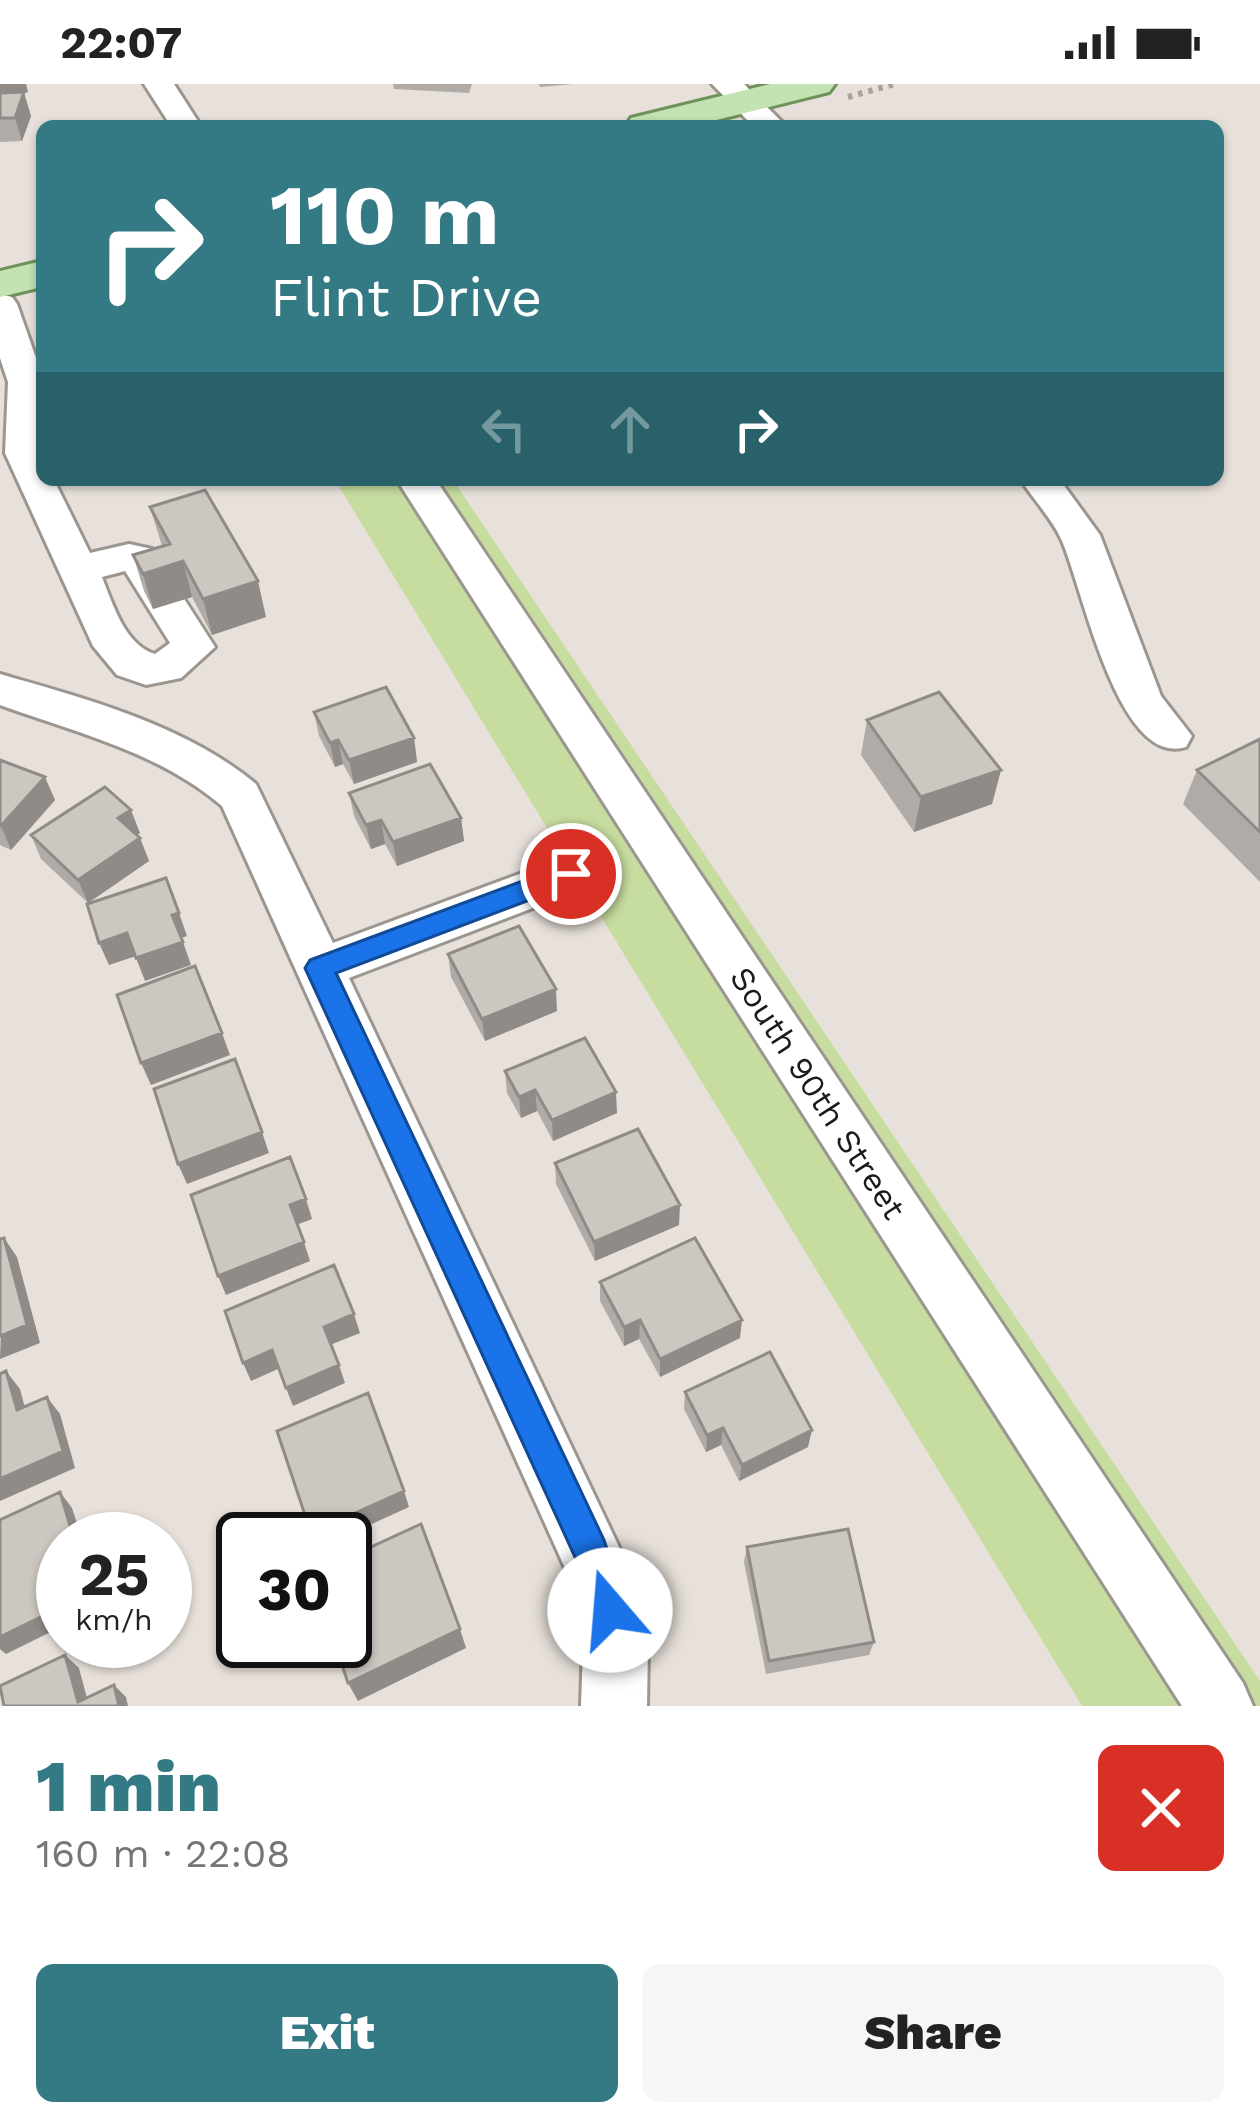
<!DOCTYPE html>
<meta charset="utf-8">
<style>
body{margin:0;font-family:"Work Sans",sans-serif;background:#f6f6f6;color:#222;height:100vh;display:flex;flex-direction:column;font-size:45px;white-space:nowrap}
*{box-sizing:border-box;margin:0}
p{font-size:39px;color:#767676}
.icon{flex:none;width:66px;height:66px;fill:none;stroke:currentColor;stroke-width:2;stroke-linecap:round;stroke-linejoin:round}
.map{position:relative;height:1622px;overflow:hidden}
.sheet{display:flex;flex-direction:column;background:#fff;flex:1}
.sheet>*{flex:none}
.guide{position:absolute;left:36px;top:36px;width:1188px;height:366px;border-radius:18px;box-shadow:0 3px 9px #0004;background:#337a85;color:#fff;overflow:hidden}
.speed{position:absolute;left:36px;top:1428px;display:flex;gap:24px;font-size:60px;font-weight:700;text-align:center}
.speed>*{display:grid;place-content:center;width:156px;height:156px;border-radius:50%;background:#fff;box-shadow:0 3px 9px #0004;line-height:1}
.speed small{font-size:30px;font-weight:400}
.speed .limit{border:6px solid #111;border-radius:18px;background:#fff;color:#111}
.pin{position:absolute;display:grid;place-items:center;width:102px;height:102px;color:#fff;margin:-51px;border:6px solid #fff;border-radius:50%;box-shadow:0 3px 12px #0007}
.me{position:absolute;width:132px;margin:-66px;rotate:342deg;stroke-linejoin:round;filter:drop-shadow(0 0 9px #0008)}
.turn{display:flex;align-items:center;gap:42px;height:252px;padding:0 36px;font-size:54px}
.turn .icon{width:156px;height:156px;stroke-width:2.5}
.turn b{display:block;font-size:84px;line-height:102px}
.lanes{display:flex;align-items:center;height:114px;padding:0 36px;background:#0003;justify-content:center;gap:60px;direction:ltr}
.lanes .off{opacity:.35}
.round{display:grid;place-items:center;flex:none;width:126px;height:126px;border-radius:18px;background:#f6f6f6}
.headline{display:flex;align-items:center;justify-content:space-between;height:204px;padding:0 36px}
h1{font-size:72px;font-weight:800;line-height:90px;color:#337a85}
.action{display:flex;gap:24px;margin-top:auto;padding:24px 36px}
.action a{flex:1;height:138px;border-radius:18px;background:#337a85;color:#fff;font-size:48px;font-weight:800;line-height:138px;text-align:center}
.action a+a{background:#f6f6f6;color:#222}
.status{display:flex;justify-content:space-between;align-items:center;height:84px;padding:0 60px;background:#fff;direction:ltr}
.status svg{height:33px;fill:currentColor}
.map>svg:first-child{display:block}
</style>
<div class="status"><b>22:07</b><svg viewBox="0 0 49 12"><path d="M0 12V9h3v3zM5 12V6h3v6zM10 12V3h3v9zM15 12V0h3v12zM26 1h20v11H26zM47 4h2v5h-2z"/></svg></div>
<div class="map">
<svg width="1260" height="1622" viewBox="0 0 1260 1622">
<rect width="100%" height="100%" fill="#e8e1db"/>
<!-- green -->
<path fill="#c7dda0" d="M335,396H453L1260,1597V1622H1082Z"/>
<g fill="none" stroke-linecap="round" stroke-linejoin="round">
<!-- minor casing -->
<g stroke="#9c9690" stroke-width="6">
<path id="minor" d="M144,0H174L201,42H171Z
M712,0H744L786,42H753Z
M0,210L12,213L17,220L42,291V396H54L90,469L129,460L152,465L215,563L181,594L146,601L117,591L93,562L5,369L8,298L0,274ZM125,487L170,559L155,570C125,561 113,521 102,493Z
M397,396H436L1243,1599L1253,1622H1182Z
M1021,396H1060L1100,451L1161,612L1192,652L1186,663C1118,684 1083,505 1062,457C1053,436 1034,416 1021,396Z
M0,590C87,615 185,641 256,700L333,859L571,771L588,777L595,790L588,803L349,894L637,1501L648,1562L647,1622H581L583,1562L574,1504L222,722C159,668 77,649 0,621Z"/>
</g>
<!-- major casing -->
<g stroke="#6f915a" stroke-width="6">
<path id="major" d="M770,0H835L829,8L692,42H626L631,34Z
M42,177V203L0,213V187Z"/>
</g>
<!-- path -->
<path stroke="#a7a29d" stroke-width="6" stroke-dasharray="4.5 6" stroke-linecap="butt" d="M848,13L895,0"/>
<!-- minor -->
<use href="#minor" fill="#fff" fill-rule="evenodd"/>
<!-- major -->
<use href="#major" fill="#c3e3b2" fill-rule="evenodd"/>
</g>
<!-- wall -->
<path fill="#b0aba6" d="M0,0L28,8L24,9L31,32L22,57L0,58Z
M393,0H472L469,9L394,5Z
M539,0H573L540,3Z
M150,423L266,533L212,551L192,513L153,525L144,507L133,471L162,462Z
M314,628L414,654L417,678L354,700L343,680L335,683L319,652Z
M867,636L1001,686L992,720L914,748L861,671Z
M1260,655V798L1183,720L1197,686Z
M0,676L55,716L11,766L0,761Z
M349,709L461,734L464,757L397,782L385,760L371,765L354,732Z
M140,749L137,751L140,754L149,777L88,819L41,775L31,751Z
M448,870L557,927L485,957L451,893Z
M505,987L617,1029L553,1057L537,1027L521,1034L507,1009Z
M555,1079L679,1141L595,1177L556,1100Z
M600,1198L740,1254L660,1293L639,1255L624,1262L600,1217Z
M685,1308L808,1363L739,1397L721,1361L706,1368L684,1325Z
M747,1463L874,1558L869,1571L766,1590L744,1478Z"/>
<!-- shaded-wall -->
<path fill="#908b87" d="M0,0H26L28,8L24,9L31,32L22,57L15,34L0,14Z
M183,477L192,513L153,525L143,490Z
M258,497L266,533L212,551L203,515Z
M414,654L417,678L354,700L349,676Z
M338,656L343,680L335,683L330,659Z
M1001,686L992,720L914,748L921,713Z
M45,693L55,716L11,766L1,742Z
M131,726L140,749L127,758L118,734Z
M461,734L464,757L397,782L393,758Z
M381,736L385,760L371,765L366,741Z
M140,754L149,777L88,819L78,796Z
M179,829L187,852L181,854L172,831Z
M127,849L136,872L109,881L99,859Z
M183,858L191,881L145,897L136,874Z
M556,905L557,927L485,957L482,935Z
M222,949L230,971L151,1001L141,979Z
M535,1006L537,1027L521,1034L519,1013Z
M616,1008L617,1029L553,1057L552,1036Z
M262,1048L269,1069L187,1100L178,1080Z
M306,1115L312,1135L296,1141L290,1121Z
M680,1121L679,1141L595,1177L594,1158Z
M4,1154L17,1173L40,1259L0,1275Z
M304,1158L310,1177L226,1211L218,1192Z
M354,1230L360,1249L330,1261L324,1243Z
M640,1236L639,1255L624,1262V1243Z
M742,1236L740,1254L660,1293V1275Z
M272,1266L280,1284L251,1297L243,1279Z
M339,1281L345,1299L293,1322L286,1304Z
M6,1287L20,1305L30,1343L17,1326Z
M47,1313L60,1330L75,1384L0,1417V1395Z
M723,1344L721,1361L706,1368L707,1351Z
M812,1346L808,1363L739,1397L742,1381Z
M404,1407L409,1423L339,1455H314L311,1449Z
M60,1408L72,1424L82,1455H74Z
M63,1475V1496L57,1499L63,1520V1542L6,1570L0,1565V1553L43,1484Z
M460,1545L466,1564L358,1617L348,1599Z
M65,1571L79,1584L89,1622L78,1618Z
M114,1601L126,1613L128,1622H119Z"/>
<!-- building -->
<path fill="#cdc7c1" stroke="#908b87" stroke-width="3" d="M24,8L15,34H0V9Z
M205,406L258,497L203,515L183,477L143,490L133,471L170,460L150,423Z
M386,603L414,654L349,676L338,656L330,659L314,628Z
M939,608L1001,686L921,713L867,636Z
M1260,655V748L1197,686Z
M0,676L45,693L1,742H0Z
M430,680L461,734L393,758L381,736L366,741L349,709Z
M105,703L131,726L118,734L140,754L78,796L31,751Z
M166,794L179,829L172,831L183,858L136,874L127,849L99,859L87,820Z
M519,842L556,905L482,935L448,870Z
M195,882L222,949L141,979L117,911Z
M585,954L616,1008L552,1036L535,1006L519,1013L505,987Z
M235,975L262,1048L178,1080L154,1005Z
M638,1045L680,1121L594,1158L555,1079Z
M290,1073L306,1115L290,1121L304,1158L218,1192L191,1111Z
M4,1154L27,1241L0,1252V1155Z
M695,1154L742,1236L660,1275L640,1236L624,1243L600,1198Z
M334,1181L354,1230L324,1243L339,1281L286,1304L272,1266L243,1279L225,1227Z
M770,1268L812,1346L742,1381L723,1344L707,1351L685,1308Z
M6,1287L17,1326L47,1313L63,1367L0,1395V1290Z
M368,1309L404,1407L311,1449L277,1347Z
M60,1408L74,1455H63V1475L43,1484L55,1526L0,1553V1436Z
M421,1440L460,1545L348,1599L334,1557H345V1475Z
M848,1445L874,1558L769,1577L747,1463Z
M65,1571L78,1618L114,1601L119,1622H4L0,1602Z"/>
<!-- route -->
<path fill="#1a73e8" stroke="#114b97" stroke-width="3" d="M571,779L584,790L580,797L336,889L604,1456L628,1526L623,1539L610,1544L597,1539L575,1473L305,884L310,876Z"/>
<g text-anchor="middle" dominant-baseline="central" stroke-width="12" stroke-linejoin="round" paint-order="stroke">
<!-- street labels -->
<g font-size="33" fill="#1c1a18" stroke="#fff">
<text transform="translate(818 1009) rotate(57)">South 90th Street</text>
</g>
</g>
</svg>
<div class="speed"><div>25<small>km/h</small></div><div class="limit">30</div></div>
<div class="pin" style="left:571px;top:790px;background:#d93025"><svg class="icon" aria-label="arrive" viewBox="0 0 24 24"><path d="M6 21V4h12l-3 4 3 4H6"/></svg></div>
<svg class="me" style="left:610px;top:1526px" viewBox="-20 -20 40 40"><circle r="19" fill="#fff"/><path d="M0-13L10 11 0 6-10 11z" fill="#1a73e8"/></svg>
<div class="guide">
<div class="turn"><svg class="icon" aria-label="right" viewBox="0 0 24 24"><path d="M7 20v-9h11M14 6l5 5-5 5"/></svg><div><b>110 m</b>Flint Drive</div></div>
<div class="lanes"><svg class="icon off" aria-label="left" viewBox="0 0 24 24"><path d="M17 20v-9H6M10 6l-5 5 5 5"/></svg><svg class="icon off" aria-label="ahead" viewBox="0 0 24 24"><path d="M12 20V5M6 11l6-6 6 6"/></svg><svg class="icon" aria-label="right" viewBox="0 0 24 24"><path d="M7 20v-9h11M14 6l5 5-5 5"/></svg></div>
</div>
</div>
<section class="sheet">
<div class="headline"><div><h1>1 min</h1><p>160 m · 22:08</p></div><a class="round" style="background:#d93025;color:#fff"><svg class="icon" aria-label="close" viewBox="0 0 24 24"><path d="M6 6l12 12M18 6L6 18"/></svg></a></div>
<div class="action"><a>Exit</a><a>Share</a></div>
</section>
